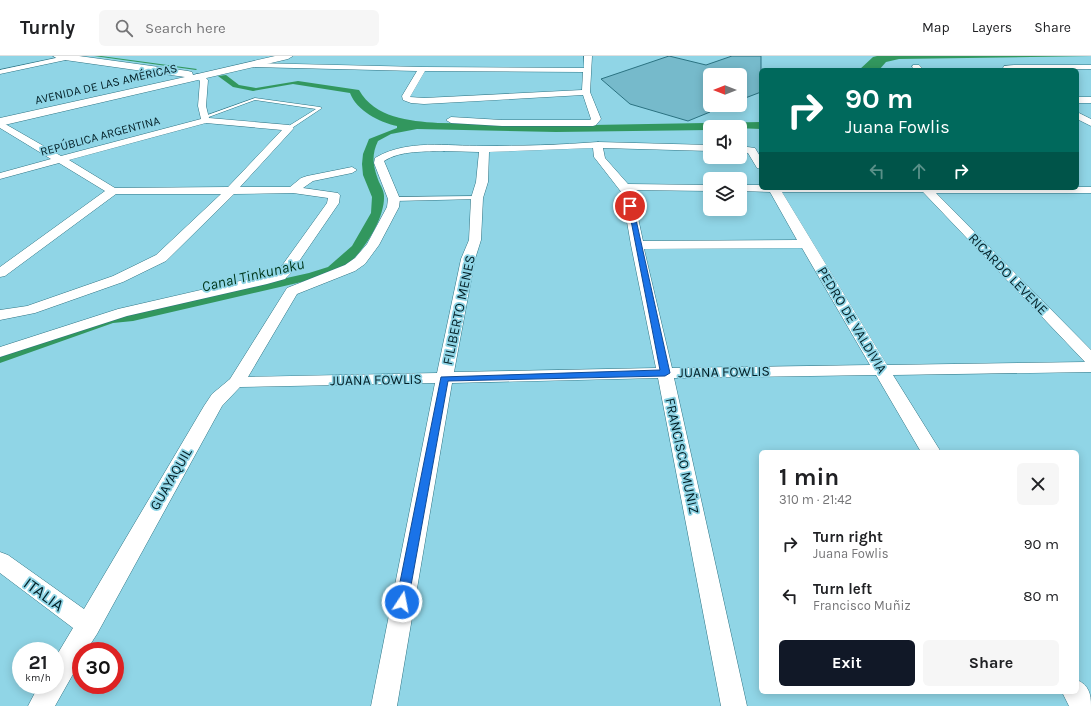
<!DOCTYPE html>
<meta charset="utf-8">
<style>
body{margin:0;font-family:Karla,sans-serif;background:#f6f6f6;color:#202124;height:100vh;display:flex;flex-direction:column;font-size:15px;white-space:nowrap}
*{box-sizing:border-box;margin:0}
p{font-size:13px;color:#757577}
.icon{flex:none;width:22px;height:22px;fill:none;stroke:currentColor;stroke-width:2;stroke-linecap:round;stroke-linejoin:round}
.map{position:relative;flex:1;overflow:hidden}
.side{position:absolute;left:759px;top:394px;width:320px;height:244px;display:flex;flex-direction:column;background:#fff;border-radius:6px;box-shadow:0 2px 10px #0003}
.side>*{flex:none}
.top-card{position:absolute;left:759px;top:12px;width:320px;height:122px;border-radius:6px;box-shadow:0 2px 10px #0003;background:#00695c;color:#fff;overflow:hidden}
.needle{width:26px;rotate:270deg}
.buttons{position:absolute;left:703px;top:12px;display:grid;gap:8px}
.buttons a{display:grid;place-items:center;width:44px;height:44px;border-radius:6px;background:#fff;box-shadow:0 2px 10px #0003;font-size:20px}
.speed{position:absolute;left:12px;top:586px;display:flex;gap:8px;font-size:20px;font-weight:700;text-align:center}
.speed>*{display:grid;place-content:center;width:52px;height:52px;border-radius:50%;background:#fff;box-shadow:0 2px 10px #0003;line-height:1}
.speed small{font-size:10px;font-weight:400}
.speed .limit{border:6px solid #d22;background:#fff;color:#111}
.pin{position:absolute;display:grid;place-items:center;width:34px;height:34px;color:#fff;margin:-17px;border:2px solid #fff;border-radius:50%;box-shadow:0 1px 4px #0007}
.me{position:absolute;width:44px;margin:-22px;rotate:11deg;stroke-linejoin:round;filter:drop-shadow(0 0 3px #0008)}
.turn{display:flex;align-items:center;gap:14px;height:84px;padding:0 20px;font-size:18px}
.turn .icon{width:52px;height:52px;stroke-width:2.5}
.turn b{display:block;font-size:28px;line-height:34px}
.lanes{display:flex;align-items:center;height:38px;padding:0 20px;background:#0003;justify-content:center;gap:20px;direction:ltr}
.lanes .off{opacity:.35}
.round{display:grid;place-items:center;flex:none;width:42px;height:42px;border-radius:6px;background:#f6f6f6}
.overview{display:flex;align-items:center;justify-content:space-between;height:68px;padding:0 20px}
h1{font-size:24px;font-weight:700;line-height:30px}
.button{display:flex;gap:8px;margin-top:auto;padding:8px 20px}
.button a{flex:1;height:46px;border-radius:6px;background:#111827;color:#fff;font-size:16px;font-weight:700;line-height:46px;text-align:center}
.button a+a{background:#f6f6f6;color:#202124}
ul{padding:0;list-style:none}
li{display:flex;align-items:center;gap:12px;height:52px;padding:0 20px}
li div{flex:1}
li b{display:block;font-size:15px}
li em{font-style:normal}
header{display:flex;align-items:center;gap:24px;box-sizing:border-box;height:56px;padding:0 20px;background:#fff;border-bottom:1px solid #e0e0e0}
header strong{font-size:19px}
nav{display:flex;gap:22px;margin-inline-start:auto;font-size:14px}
.search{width:280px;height:36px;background:#f6f6f6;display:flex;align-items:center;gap:10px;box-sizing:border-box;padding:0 14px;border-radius:6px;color:#757577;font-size:15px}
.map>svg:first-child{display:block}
</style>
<header>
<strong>Turnly</strong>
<div class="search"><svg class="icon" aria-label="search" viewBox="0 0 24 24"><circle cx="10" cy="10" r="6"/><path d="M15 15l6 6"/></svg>Search here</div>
<nav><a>Map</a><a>Layers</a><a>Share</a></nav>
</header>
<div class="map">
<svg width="1091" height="650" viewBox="0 0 1091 650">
<rect width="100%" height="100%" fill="#90d5e6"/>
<!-- water -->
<path fill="#32975e" d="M877,0H1091L899,3L886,6L879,14H859L873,1Z
M226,19L239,29L256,32L298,25L359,34C375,62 409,65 438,67L592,69L761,66V73L710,71V74L556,76L417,73L391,78L378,85C371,100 373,110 379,126C381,130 384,135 384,140C385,163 362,199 343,212C329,221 309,224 293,228L133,265L113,267L0,307V300L113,261L309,217L328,211L352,190L371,157L372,141L363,119L362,108L363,98L369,83L397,72V70C379,66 357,55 350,37L293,28L253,35L233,31L218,20Z"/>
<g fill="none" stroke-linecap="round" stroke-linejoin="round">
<!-- stream -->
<path fill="#32975e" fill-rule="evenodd" d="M94,0H101L197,13L196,14Z"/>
</g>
<!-- building -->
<path fill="#76bacb" stroke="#2b7281" d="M669,0L706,9L732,0H761V36L740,44V19H710V56L688,65L630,48L601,23Z"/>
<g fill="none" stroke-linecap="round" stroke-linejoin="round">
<!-- lane casing -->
<g stroke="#2e7484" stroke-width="1">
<path id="lane" d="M255,42L320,51L322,52L289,74L287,73V71L316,53L255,44L206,62L202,61Z
M477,140L479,141V143L394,145L391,143L394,141Z"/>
</g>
<!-- street casing -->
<g stroke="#2e7484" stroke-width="1">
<path id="street" d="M65,0H79L75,2L0,18V14Z
M584,0H592L590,36L601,63L596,69L593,70H502L451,67L446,64L451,61L502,64H590L591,63L583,39L424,48L411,47L403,44L402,40L417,15L250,11L246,9L250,7L422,11L584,12ZM425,15L583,16L582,34L424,42L410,41Z
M913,9H919L924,14H915L912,11Z
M1014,9H1091V13L1002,14L1004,10Z
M196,18H202L208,24L206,50L209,62L289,69L294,72L240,131H290L301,122L307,120L352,111L357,114L352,117L313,125L303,132L338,137L340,139L339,147L291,217L285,223L267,228L127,260L0,301V291L118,253L275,217L281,211L327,147L328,142L293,137L234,138L166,205L123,226L35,257L0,264V254L27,250L113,220L156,199L221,138H116L5,220L0,221V211L105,135L59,107L0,123V117L51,103L0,72V65L61,100L201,63L198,50L200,25L195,20ZM206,67L282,74L228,131L115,132L69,104Z
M1077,41H1091V47H1077Z
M1077,56L1091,63V70L1077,63Z
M598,86L710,89V95L603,92L605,102L628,128L710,129V135L632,134L643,185L797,184L770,136L740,135V129H761V132H1077V131H1091V137H936L1091,294V316L893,319L941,396H921L876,319L674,322L747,650H721L658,322L452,327L397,650H371L435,327L240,331L222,350L97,578L86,595H81V604L55,650H28L39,629H55V602L73,572L0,517V496L8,499L84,553L204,350L212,338L230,323L287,232L345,209L355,202L367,188L387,151L388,143L374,107L375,102C406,83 448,90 483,90C521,90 560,89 598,86ZM593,92L594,101L622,137L631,189L656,312L454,316L475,203L481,184L483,142L488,126L489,96ZM444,95L479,96L476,126L471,142L469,184L461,203L437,317L248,321L297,238L355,215L365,208L379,189L399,151L400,143L384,105C401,94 425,96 444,95ZM782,136H923L1085,306L887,309ZM802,192L870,309L672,312L644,193Z
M740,90L755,92L761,102V113L757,112L748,97L740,96Z
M1077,624C1089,629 1091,638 1091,650H1069L1062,636H1077Z"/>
</g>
<!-- secondary casing -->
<g stroke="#2e7484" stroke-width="1">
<path id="secondary" d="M53,0H79L188,15L192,16L193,19L275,0H293L288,3L0,70V62L185,21L58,3Z"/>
</g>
<!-- lane -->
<use href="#lane" fill="#fff" fill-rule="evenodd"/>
<!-- street -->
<use href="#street" fill="#fff" fill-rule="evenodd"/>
<!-- secondary -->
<use href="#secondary" fill="#fff" fill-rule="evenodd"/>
</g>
<!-- route -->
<path fill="#1a73e8" stroke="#114b97" d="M628,149L633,150L670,317L665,320L448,325L408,546L406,550L402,551L397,550L396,546L441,321L660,314Z"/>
<g text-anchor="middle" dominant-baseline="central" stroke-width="3.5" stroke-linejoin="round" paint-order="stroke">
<!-- far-street labels -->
<g font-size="12" fill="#032027" stroke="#90d5e6">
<text transform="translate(106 28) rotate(-13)">AVENIDA DE LAS AMÉRICAS</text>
<text transform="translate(100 80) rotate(-15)">REPÚBLICA ARGENTINA</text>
</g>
<!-- street labels -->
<g font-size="14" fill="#032027" stroke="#90d5e6">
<text transform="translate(1008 218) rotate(46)">RICARDO LEVENE</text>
<text transform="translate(459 254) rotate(-78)">FILIBERTO MENES</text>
<text transform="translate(852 264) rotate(59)">PEDRO DE VALDIVIA</text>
<text transform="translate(724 316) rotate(-1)">JUANA FOWLIS</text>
<text transform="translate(376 324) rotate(-1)">JUANA FOWLIS</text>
<text transform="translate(682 400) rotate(78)">FRANCISCO MUÑIZ</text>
<text transform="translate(171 423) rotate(-60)">GUAYAQUIL</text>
</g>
<!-- water labels -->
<g font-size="15" font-style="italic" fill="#00381c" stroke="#90d5e6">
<text transform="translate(253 219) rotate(-13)">Canal Tinkunaku</text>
</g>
<!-- near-street labels -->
<g font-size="17" fill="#032027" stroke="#90d5e6">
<text transform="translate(44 538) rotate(36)">ITALIA</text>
</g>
</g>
</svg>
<div class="buttons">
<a><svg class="needle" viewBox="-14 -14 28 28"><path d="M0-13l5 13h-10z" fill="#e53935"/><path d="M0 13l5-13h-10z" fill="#757577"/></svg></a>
<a><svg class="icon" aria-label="sound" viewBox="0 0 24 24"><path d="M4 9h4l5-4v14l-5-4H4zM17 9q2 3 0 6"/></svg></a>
<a><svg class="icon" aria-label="layers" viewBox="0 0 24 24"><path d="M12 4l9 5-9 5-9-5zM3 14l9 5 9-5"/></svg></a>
</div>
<div class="speed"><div>21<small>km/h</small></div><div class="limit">30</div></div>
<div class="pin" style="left:630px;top:150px;background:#d93025"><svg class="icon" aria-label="arrive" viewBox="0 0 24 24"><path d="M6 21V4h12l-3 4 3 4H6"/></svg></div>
<svg class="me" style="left:402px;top:546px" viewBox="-20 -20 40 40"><circle r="17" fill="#1a73e8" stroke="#fff" stroke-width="3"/><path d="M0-11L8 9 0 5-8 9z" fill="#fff"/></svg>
<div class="top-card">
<div class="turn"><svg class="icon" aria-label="right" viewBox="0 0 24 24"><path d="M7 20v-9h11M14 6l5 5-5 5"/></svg><div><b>90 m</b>Juana Fowlis</div></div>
<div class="lanes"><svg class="icon off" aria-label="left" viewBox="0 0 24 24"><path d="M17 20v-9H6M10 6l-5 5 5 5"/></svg><svg class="icon off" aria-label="ahead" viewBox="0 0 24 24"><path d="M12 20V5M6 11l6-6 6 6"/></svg><svg class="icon" aria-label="right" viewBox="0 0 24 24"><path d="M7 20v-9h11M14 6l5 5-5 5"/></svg></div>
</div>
<section class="side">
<div class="overview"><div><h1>1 min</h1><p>310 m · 21:42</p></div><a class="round"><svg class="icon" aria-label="close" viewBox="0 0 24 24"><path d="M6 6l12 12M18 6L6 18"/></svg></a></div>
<ul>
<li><svg class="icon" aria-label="right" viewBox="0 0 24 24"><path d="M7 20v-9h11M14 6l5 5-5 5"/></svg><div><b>Turn right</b><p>Juana Fowlis</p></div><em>90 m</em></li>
<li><svg class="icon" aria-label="left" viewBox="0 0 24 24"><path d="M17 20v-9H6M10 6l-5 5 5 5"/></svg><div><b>Turn left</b><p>Francisco Muñiz</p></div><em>80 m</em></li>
</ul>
<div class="button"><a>Exit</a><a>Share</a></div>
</section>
</div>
